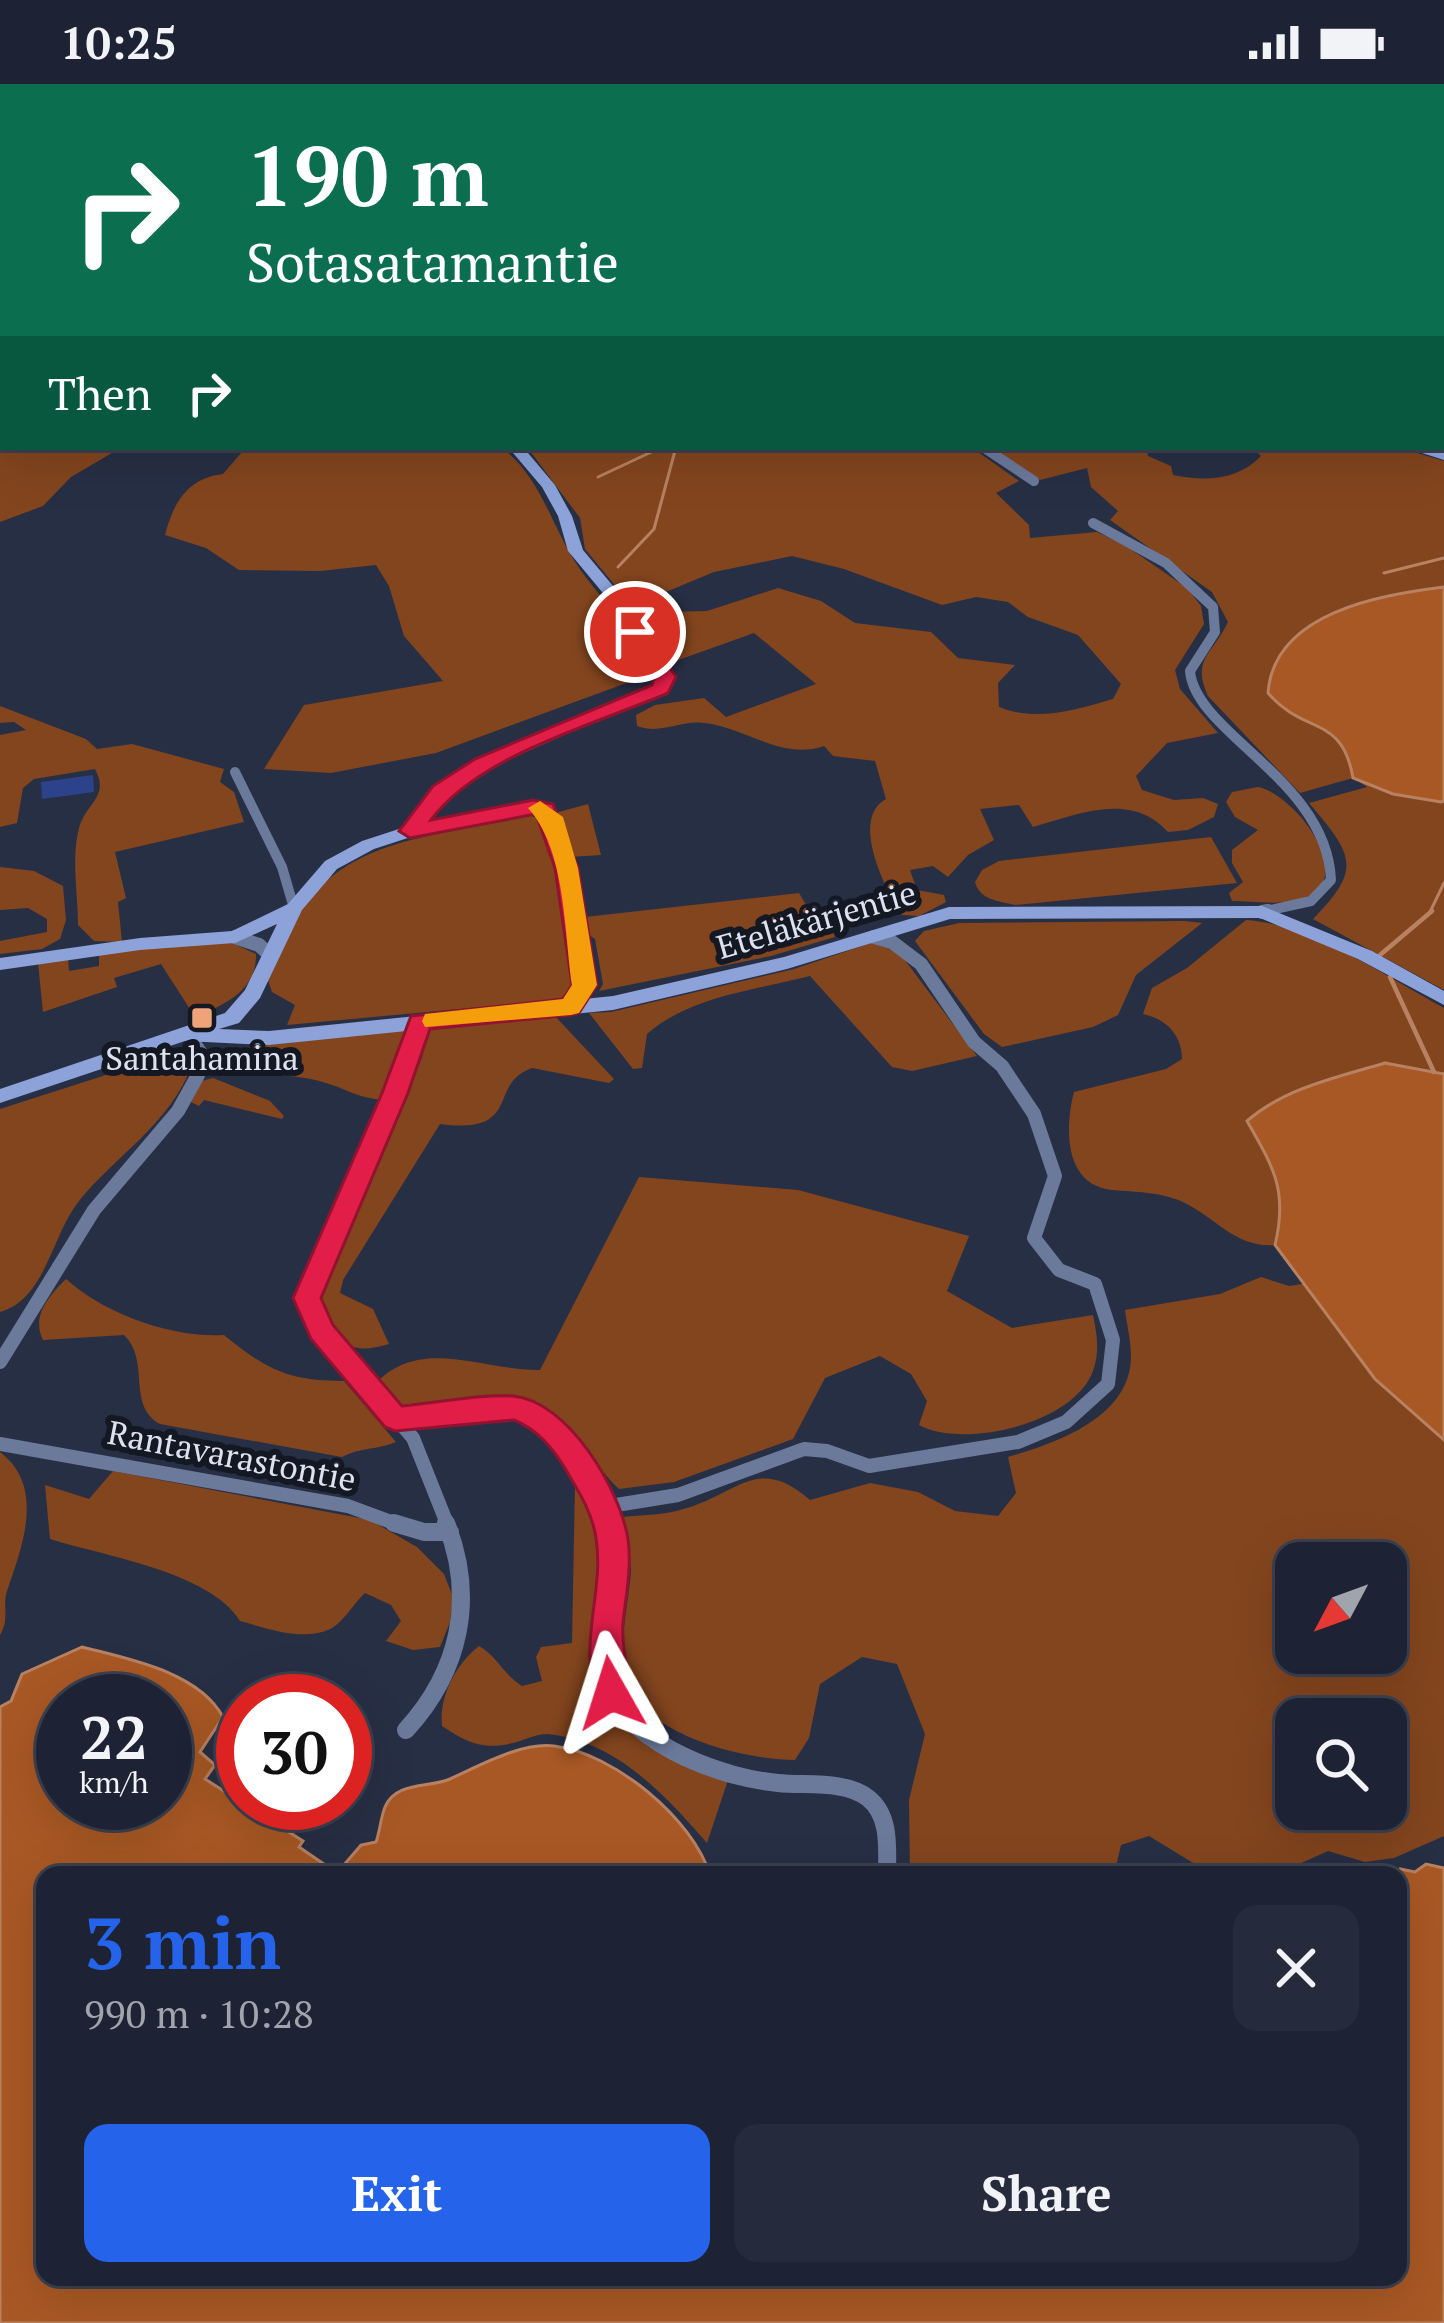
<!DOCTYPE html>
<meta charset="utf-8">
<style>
body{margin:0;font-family:"PT Serif",serif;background:#252b3c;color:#f1f3f6;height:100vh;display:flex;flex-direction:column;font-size:45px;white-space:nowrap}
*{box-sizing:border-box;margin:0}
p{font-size:39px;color:#a0a4ac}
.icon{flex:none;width:66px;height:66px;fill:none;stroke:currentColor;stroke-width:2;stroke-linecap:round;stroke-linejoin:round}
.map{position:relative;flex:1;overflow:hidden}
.sheet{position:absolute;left:36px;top:1782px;width:1371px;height:420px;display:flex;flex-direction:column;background:#1d2334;border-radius:24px;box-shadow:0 12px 48px #0002,0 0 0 3px #3b404f}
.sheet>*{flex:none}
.guide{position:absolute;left:0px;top:0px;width:1446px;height:366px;box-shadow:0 12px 48px #0002,0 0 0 3px #3b404f;background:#0b6e4f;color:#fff;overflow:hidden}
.needle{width:78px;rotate:229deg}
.buttons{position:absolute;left:1275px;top:1458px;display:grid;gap:24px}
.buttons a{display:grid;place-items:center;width:132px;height:132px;border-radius:24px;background:#1d2334;box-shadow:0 12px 48px #0002,0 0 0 3px #3b404f;font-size:60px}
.speed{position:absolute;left:36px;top:1590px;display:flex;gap:24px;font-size:60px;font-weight:700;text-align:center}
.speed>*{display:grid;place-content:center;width:156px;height:156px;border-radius:50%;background:#1d2334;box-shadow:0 12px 48px #0002,0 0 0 3px #3b404f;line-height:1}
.speed small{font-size:30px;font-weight:400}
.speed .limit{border:18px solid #d22;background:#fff;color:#111}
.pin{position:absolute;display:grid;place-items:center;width:102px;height:102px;color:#fff;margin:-51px;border:6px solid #fff;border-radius:50%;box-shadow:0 3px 12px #0007}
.me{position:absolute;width:132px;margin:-66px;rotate:354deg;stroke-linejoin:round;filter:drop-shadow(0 0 9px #0008)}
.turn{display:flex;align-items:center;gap:42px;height:252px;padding:0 48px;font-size:54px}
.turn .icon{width:156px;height:156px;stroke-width:2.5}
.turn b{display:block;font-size:84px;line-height:102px}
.then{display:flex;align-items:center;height:114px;padding:0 48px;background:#0003;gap:24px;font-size:45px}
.round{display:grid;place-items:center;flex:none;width:126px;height:126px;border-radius:24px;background:#252b3c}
.head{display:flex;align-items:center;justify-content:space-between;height:204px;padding:0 48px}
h1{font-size:72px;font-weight:700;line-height:90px;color:#2563eb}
.primary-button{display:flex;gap:24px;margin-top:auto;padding:24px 48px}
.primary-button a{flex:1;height:138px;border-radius:24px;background:#2563eb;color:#fff;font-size:48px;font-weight:700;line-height:138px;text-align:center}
.primary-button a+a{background:#252b3c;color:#f1f3f6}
.status{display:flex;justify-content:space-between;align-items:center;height:84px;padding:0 60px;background:#1d2334;direction:ltr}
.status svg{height:33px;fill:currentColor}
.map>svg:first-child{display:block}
</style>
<div class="status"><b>10:25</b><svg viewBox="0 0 49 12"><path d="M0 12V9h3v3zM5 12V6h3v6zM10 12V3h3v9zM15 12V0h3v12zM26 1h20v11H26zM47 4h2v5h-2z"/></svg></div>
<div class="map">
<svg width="1444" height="2239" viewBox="0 0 1444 2239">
<rect width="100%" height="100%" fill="#272f45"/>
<!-- green -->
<path fill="#83451e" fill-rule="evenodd" d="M0,303L3,363H122L71,393L43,422L0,438Z
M233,363H501C541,393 551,441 577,481C599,514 640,552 651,590L436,669L331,689L264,685L304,621L443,597L404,552L389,502L376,481L320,487L239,486L206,464L165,451C173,420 187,394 223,390L242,368Z
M527,363H971L1019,397L996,409L1029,441L1030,454L1097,448L1126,462L1187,504L1201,522L1204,540L1175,586L1180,605L1218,649L1167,659L1136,692L1142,706L1174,716L1203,714L1218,720L1214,733L1188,746L1168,748C1131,707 1079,730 1033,743L1019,721L980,725L994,756L968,771L948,793L933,782L910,786L917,806L944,811L946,818L919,832L902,831C884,804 850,734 886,715L875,677L833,672L824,662C782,677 745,643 704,639C680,636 661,651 637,642L636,631L655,621L704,614L726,633L816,600L754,549L670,579L641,535L664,528L707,527L778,504L821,517L855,539L931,548L958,574L1015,581L998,599L999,623C1037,638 1075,626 1113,615L1121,600L1078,551L1028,533L1008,518L976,513L942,521L844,485L792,472L714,488L632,522L585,465L580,434Z
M991,363H1146L1148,372L1171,382L1173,391C1206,398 1238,396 1261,372L1252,363H1397L1444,377V522L1406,712L1444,717V906L1313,835C1363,784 1353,771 1309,719L1367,703L1353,694L1300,709L1208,612C1191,575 1213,570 1228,538L1212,508L1110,436L1118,427L1091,403L1087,384L1040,396Z
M0,622L86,655L97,665L132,660L224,685L220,698L234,708L244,738L115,768L126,814L118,818L122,858L94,857L78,841C78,810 71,774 79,744C86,719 110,713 95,685L34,695L23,704L17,739L0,743V651L26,646L14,638L0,639Z
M1258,703C1294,710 1355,789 1309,812C1288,823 1255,817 1232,817L1229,809L1243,798L1232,779V766L1258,746L1235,733L1226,718L1232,708Z
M588,720L601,771L570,773L555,729Z
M527,731L543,735C553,773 589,882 568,915L287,941L295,921L272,908L268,896C277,876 284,854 295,836C344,750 441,754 527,731Z
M1211,753L1237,799L1015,821C998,817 980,816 975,798L982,786L999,777Z
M0,783L34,787L63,802L66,836L60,855L42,865L0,870V857L47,848V835L28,824L0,826Z
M799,809L817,839L831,843L835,853L771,872L599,907L603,900L595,855L589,851L585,833Z
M1246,836C1310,840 1387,893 1444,924V1004L1284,1126L1275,1161C1236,1164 1217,1135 1185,1119C1163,1108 1135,1108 1112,1106C1063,1101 1065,1042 1074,1008L1166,985L1182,975C1182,951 1166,935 1143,930L1152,904L1187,884Z
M1185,837L1202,839L1136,891L1118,931L1093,943L1002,963L984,950L915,857L924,847L959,839Z
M230,858L256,870C257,907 224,921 195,933L161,880L114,894L117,903L43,928L38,879L68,873L69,887L99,882V868Z
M871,859L898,867L977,972L912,987L892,983L810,892C756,906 690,912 647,950L642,984L633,985L589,929L611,928L794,885Z
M553,930L614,995L609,999L532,984C486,1000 524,1051 440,1040L343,1196L340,1209L373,1225L389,1260C343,1274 337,1254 320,1214L422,974L428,943Z
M401,945L408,950L407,959L387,1011C377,1016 381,1016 370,1014C353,1011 341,1003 326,999C291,987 248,996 217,974L226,966Z
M187,965L192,981C170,1040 116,1071 79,1117C51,1152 46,1215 0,1228V1025Z
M213,994L270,1017L284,1032L282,1035L204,1016L199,1022L191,1018L202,997Z
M639,1093L798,1106L969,1152L947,1207L1012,1244L1093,1231C1097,1250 1100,1268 1093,1287C1074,1340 963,1365 919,1341L927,1317L911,1290L880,1272L825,1294L793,1355L674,1398L619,1405C592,1379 568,1334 533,1319C479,1297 418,1357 375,1300C421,1251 482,1287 540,1286Z
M1261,1193L1289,1202L1315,1198L1444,1324V1752L1394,1774L1365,1778L1328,1767L1275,1791H1240L1208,1788L1149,1752L1121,1761L1114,1791H910L909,1716L925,1650L897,1580L862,1573L820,1600L809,1654L795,1676C745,1676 635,1650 625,1589C619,1554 628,1523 631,1488C632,1470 623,1452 623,1433C641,1431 662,1431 680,1426C737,1412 756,1369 810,1416L870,1399L918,1408L955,1427L998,1432L1016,1409L1008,1373C1056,1359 1130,1334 1131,1273C1131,1257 1127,1241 1125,1226L1220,1210ZM1296,1479H1386V1569H1296ZM1296,1635H1386V1725H1296Z
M66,1195C105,1230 171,1254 224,1251C267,1286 288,1297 344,1297L396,1358C377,1366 361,1363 342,1373L160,1340C126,1321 151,1277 124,1251L43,1256C31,1232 49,1212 66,1195Z
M0,1368C46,1403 22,1463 7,1507C2,1522 10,1535 0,1551Z
M113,1387L370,1436L417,1463L444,1490L453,1513L450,1538L440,1563L413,1566L386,1557L401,1537L391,1521L365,1509C354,1519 343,1539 330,1545C303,1558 267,1544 240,1537C210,1488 104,1472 50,1455L45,1401L89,1415Z
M575,1400C645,1446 562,1571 614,1631C643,1664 688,1678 728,1696L707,1759C665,1711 615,1656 547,1650C538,1650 528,1654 520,1657C487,1667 470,1661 442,1642C439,1612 456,1580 479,1562C497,1572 503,1590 522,1602L542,1597L536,1573L541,1563L572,1559Z"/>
<!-- water -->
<path fill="#a85824" stroke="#b88161" stroke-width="3" fill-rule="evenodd" d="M968,0H1444V125L1443,3Z
M1444,503V717L1441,718L1393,710L1353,694C1342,630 1305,652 1268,609C1274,528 1381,511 1444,503Z
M1385,979L1444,990V1356L1375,1295L1275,1161C1288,1107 1274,1084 1247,1037C1285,1004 1338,993 1385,979Z
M82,1563C129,1575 199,1588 223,1633L200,1668L215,1681L205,1695L303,1757L299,1763L337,1789L361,1761L376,1758C380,1747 381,1732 385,1723C396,1697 429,1704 450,1695C479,1682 521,1658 554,1662C614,1669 693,1735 710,1791H45V2193H1398V1791H1394L1400,1785L1415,1788L1426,1780L1444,1784V2239H0V1623L11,1617L22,1590ZM165,1617V1719H63V1617Z"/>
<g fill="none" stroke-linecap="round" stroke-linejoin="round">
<!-- stream-far1 -->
<path stroke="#b88161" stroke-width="3" d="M598,393L662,363
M618,483L654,445L676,363
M1384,489L1444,474
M1429,830L1444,799"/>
<!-- stream -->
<path stroke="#b88161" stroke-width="4.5" d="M1380,871L1432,827
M1390,893L1434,988"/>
</g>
<!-- building -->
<path fill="#2c438b" d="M93,691L94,708L42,715L41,698Z"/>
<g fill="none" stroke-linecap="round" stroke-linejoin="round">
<!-- street-far2 -->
<path stroke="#6b799b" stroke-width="10" d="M983,363L1034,397
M1093,439L1166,479L1213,523L1215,548L1190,587C1195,649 1327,696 1331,796L1311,817L1262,828
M235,688L282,783L294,824
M411,747L533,723L545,725L567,784L574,830"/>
<!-- street-far1 -->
<path stroke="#6b799b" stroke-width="14" d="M1262,828L1268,827
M235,853L259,861L271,872
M571,923L585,901L574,827
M420,938L395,1009L307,1214L321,1247L413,1354L448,1442
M0,1278L94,1126L178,1027L198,991L202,971L189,951
M395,1335C469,1332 526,1296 574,1374C588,1396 601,1417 609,1442
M0,1360L348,1422L402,1442
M604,1423L678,1411L804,1365L827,1367L869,1382L1018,1358L1066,1338L1108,1300L1113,1256L1095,1200L1059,1186L1034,1154L1055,1092L1034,1030L1002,982L974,958L921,880L892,858L874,853"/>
<!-- street -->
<path stroke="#6b799b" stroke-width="18" d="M394,1439L424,1448H450
M608,1439C623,1495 587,1558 613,1611C639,1664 724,1694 778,1699C806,1702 845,1696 868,1714C891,1732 887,1765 887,1791
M406,1646C460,1587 476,1514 446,1439"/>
<!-- secondary -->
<path fill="#8ca2d9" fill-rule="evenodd" d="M3,293V301L0,302V294Z
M508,363H523L555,401L572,432L583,466L629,521L673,593L669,605L489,684L447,711L417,751L374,765L337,785L302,826L260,914L239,939L219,945L269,947L613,912L784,873L949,823L1262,822L1372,867L1444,907V921L1358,875L1260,834L950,835L787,885L613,926L269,961L185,957L0,1019V1005L225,929L245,906L277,840L235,859L140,866L0,886V874L140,854L232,847L288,820L325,777L362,757L405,743L435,703L477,676L654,602L657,593L617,526L568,467L558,432L542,403Z
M1403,363H1426L1444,368V376Z"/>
</g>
<!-- route -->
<path fill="#e11d48" stroke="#92132f" stroke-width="3" d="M635,542L642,544L676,593L668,609C594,641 479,671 431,736L533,716L553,720L578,784L597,901L579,929L571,931L430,945L408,1009L321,1214L333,1241L402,1322C437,1319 478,1310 513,1312C568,1317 620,1405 628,1455C632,1483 626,1511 623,1538C620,1564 634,1596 623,1619L611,1624L600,1619C575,1566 605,1509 596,1454C592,1428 579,1408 566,1386C553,1364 538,1346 514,1336L395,1347L385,1343L311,1255L293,1214L382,1009L411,932L563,915L572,901L555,784L536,730L410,754L399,747L433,702L475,675L652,601L655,593L625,548Z"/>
<!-- slow -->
<path fill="#f59e0b" d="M540,717L563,733L578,784L597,901L579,929L571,931L425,943L422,937L425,930L563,915L572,901C564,846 566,766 528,724Z"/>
<!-- markers -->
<rect fill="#efa378" stroke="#141822" stroke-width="4.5" x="190" y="922" width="24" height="24" rx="6"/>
<g text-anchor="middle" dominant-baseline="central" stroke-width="12" stroke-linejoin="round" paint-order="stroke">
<!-- street labels -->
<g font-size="33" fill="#dce2f0" stroke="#141822">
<text transform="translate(816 835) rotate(-16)">Eteläkärjentie</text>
<text transform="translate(232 1371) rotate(11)">Rantavarastontie</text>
</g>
<!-- poi labels -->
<g font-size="33" fill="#dce2f0" stroke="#141822">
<text x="202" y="973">Santahamina</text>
</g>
</g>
</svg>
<div class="buttons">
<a><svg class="needle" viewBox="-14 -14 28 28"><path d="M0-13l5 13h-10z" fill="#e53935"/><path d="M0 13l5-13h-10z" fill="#a0a4ac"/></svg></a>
<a><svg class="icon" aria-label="search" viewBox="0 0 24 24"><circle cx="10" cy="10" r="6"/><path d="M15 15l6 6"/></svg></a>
</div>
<div class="speed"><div>22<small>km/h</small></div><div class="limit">30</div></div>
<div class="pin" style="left:635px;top:548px;background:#d93025"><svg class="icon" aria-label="arrive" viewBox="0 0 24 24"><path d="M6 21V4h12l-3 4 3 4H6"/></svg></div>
<svg class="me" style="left:611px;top:1609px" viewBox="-20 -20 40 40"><path d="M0-17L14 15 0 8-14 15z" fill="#e11d48" stroke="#fff" stroke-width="4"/></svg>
<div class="guide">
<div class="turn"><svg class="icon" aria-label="right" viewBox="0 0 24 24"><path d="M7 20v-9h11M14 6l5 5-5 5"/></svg><div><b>190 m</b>Sotasatamantie</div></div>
<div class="then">Then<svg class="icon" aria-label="right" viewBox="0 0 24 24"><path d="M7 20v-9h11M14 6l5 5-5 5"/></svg></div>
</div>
<section class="sheet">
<div class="head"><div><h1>3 min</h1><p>990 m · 10:28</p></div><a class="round"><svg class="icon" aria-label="close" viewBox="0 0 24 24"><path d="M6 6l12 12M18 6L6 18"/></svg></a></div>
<div class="primary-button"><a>Exit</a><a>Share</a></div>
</section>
</div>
